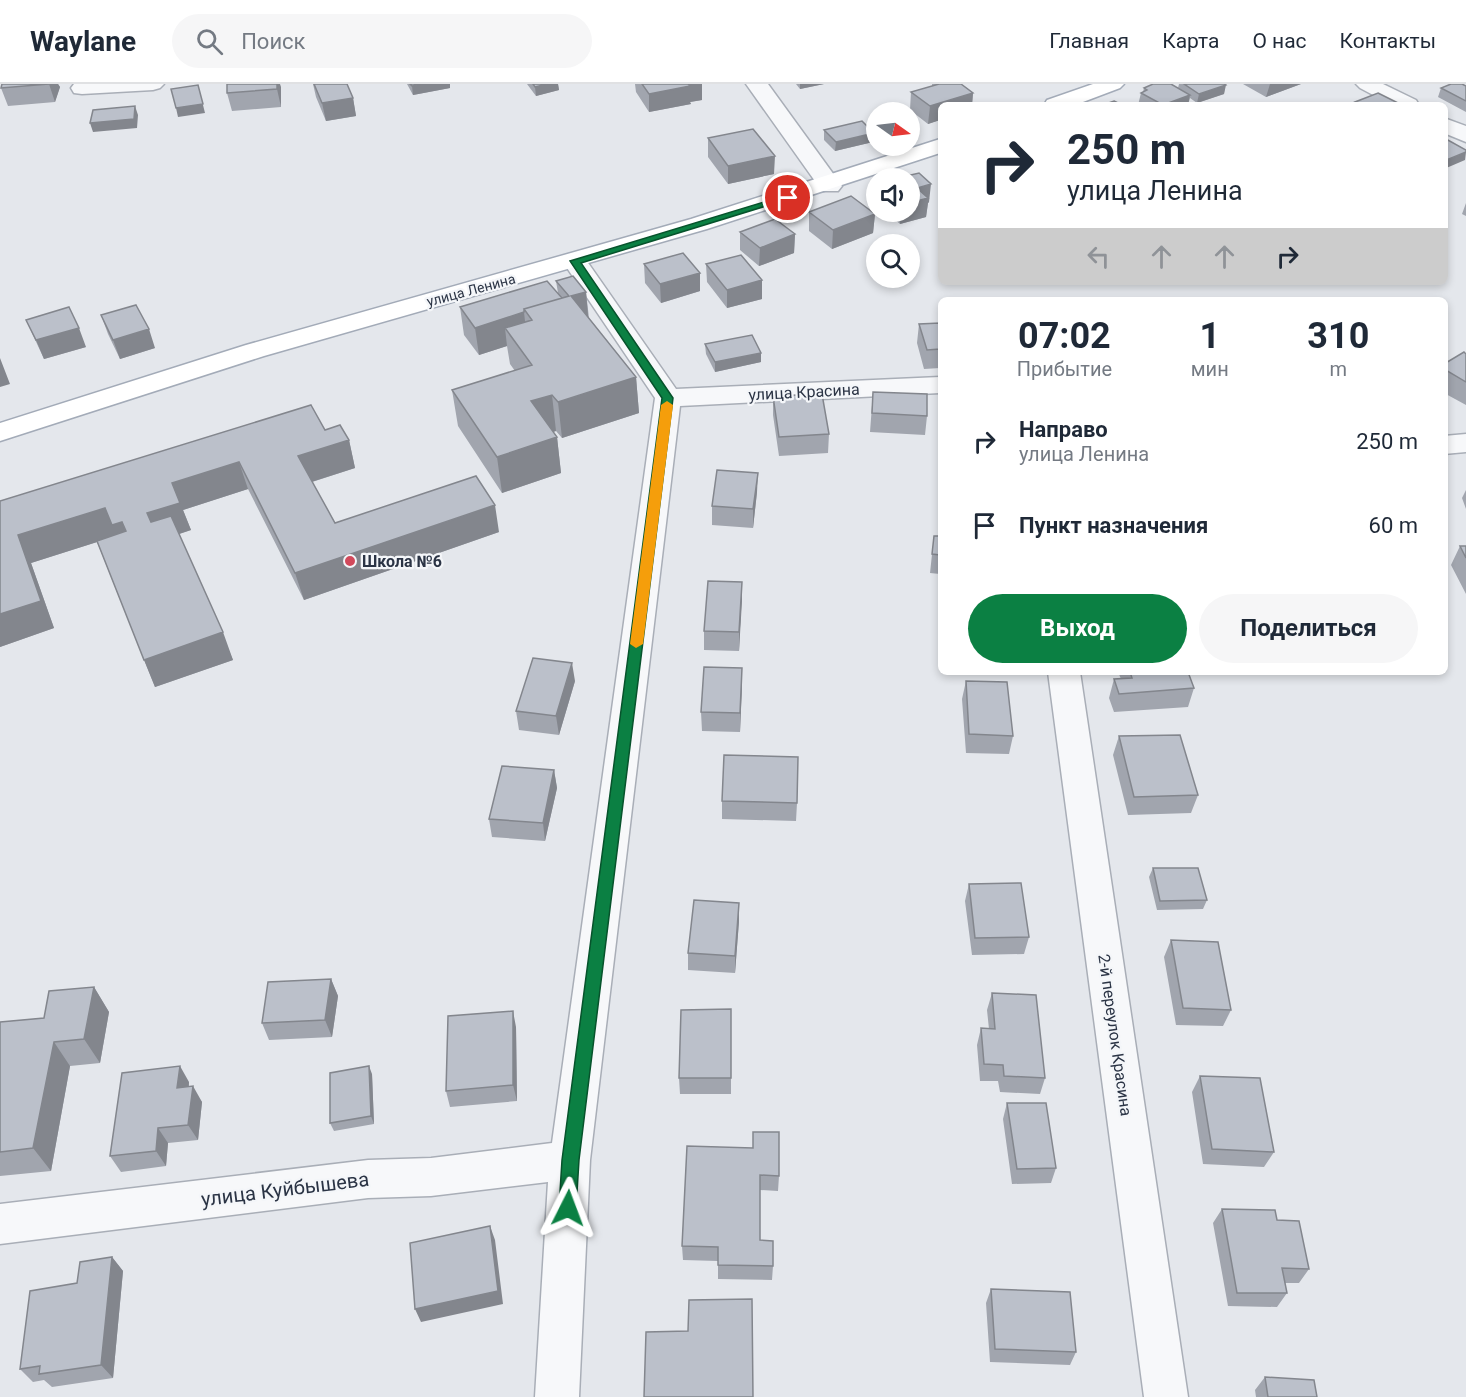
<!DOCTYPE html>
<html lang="ru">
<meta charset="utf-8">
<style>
body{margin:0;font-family:Roboto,sans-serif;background:#f6f6f7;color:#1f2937;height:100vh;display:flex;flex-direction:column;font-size:22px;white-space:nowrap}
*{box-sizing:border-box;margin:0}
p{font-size:20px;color:#747a83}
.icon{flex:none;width:33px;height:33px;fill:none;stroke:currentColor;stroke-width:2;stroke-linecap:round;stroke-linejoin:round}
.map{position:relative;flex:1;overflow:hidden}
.sheet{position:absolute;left:938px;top:213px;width:510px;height:378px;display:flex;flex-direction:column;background:#fff;border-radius:9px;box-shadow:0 3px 9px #0003}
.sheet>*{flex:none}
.guide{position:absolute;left:938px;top:18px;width:510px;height:183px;border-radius:9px;box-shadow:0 3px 9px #0003;background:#fff;color:#1f2937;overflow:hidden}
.needle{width:39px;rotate:104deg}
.fabs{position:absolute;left:866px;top:18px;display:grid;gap:12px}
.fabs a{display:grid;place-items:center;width:54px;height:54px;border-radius:50%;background:#fff;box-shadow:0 3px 9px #0003;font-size:30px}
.pin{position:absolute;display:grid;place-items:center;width:51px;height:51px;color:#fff;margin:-26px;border:3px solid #fff;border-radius:50%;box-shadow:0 2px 6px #0007}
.me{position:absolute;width:66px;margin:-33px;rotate:3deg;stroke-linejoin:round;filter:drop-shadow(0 0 4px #0008)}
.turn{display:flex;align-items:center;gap:21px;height:126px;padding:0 30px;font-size:27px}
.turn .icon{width:78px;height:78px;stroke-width:2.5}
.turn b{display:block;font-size:42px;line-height:51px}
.lanes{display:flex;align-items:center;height:57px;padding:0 30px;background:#0003;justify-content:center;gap:30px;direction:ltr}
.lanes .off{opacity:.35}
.eta{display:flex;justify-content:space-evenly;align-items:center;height:102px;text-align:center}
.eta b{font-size:36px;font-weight:700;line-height:42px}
.primary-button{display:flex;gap:12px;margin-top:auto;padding:12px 30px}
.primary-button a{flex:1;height:69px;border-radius:36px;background:#0b8043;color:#fff;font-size:24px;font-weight:700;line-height:69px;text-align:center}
.primary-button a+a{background:#f6f6f7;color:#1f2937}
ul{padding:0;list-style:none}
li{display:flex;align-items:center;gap:18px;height:84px;padding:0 30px}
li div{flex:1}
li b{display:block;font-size:22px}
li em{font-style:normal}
header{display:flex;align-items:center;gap:36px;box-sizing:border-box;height:84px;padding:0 30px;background:#fff;border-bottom:2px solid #e0e1e3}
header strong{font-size:28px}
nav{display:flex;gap:33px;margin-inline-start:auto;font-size:21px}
.search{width:420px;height:54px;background:#f6f6f7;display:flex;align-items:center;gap:15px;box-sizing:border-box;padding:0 21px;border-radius:33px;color:#747a83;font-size:22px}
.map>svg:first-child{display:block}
</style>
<header>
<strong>Waylane</strong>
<div class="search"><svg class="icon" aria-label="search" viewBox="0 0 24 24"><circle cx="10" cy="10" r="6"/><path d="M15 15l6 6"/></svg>Поиск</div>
<nav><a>Главная</a><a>Карта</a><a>О нас</a><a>Контакты</a></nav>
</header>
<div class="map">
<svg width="1466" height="1313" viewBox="0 0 1466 1313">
<rect width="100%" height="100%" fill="#e4e7ec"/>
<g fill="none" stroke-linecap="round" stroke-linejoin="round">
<!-- minor casing -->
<g stroke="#a9aeb7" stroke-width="3">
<path id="minor" d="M74,0H164L160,4L153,6L82,10L74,9L71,4Z
M746,0H768L842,102L838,107H822Z
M1356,0H1383L1416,16L1419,21H1392L1360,4Z
M1444,34L1466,42V58L1444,49Z
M575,171L584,173L676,305L940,293V309L680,322L590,1076L579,1313H535L548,1098L431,1112L368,1114L0,1160V1120L368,1076L431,1074L552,1059L655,314L563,178L566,173Z
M1466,350V368L1444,370V352Z
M1048,588H1080L1188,1313H1144Z"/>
</g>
<!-- major casing -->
<g stroke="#a3abb8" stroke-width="3">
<path id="major" d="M1093,0H1124L1120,4L1075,21H1044L1047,16Z
M940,55V69L707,145L264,272L0,357V339L246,261L691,135Z"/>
</g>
<!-- minor -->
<use href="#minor" fill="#f7f8fa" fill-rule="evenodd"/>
<!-- major -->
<use href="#major" fill="#fff" fill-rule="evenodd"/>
</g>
<!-- wall -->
<path fill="#a1a5ae" d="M2,0H58L60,3L55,18L8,22L1,4Z
M227,0H280L281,23L232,27L227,9Z
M313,0H347L353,14L356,32L326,37L316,13Z
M407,0H450V4L413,11Z
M527,0H558L559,6L536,12Z
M635,0H702V16L690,18L691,20L649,28L636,8Z
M796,0H824L800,5Z
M932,0H961L973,9L972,21H940V36L928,40L910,26L911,8L932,2Z
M1179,0H1225L1224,10L1197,19L1190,14L1188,21H1138L1141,9L1143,8L1144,4H1178Z
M1243,0H1301L1266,13Z
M1466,2V28L1438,13L1441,4Z
M824,46L874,49L873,58L835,67L824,56Z
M708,54L774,90L728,100L708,73Z
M909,94L929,118L928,119L926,133L900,140L887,128H909Z
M1466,119V132L1462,130Z
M809,128L875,130L873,149L832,165L809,147Z
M740,148L795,150L794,169L759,182L740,166Z
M644,180L700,207L661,219L645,199Z
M706,180L762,196V215L727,224L707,198Z
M556,197L586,208L589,234L636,293L639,329L562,354L556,347L553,348L557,353L561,389L502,409L458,342L452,306L515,287L510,280L507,262L479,271L464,251L460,223L558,209Z
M101,231L155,264L120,275L108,250Z
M26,236L86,263L44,275Z
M940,239V284L924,285L917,259L919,240Z
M705,260L761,278L715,288L706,270Z
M1466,270V321L1444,309V280Z
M873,308L927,332L925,351L870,348Z
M773,312L829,350L828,369L779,372L773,331Z
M325,346L349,356L355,384L312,398L335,439L499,448L304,516L248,405L183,426L191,446L179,450L233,576L155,603L97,458L31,479L54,544L0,563V417Z
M1466,406V425L1462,414Z
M757,408L753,444L712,441V422Z
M934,452H940V490L930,489Z
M1460,462H1466V510L1451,481Z
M742,498L739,567L704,566V547Z
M742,584L740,648L702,647L701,628Z
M1118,588H1188L1194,604L1188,623L1114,628L1109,614L1114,595H1121Z
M575,597L559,651L519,646L516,627Z
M966,597L1013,652L1009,670L966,669L962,615Z
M1119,652L1198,711L1191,729L1128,731L1113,671Z
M554,686L557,704L545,757L492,753L489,735Z
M722,717L797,719L796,737L722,735Z
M1153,784L1207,816L1203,825L1157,826L1149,793Z
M969,800L1029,853L1024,870L972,871L965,817Z
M739,837L735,889L688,886V869Z
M1171,856L1231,926L1223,942L1176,941L1164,873Z
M331,895L338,912L332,953L269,956L262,939Z
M94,903L109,928L100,979L70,982L51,1087L0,1092V938L44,934Z
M992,909L1045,994L1040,1010L1000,1008L998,997H980L977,961L981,944L989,945L987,926Z
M731,925V1010H680L679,994Z
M516,943L517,1017L450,1023L446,1007Z
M372,990L374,1040L334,1047L330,1039Z
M1200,992L1274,1068L1264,1083L1203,1080L1192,1008Z
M189,998V1002L202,1018L198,1056L168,1059L166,1082L121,1088L110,1072Z
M1007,1019L1056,1084L1051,1099L1012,1100L1003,1035Z
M687,1062L779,1092L778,1107L760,1106V1156L773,1182L772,1196L718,1195V1177L683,1176L682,1162Z
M1222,1125L1277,1136L1309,1185L1299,1199H1285L1287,1209L1277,1223L1228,1222L1213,1139Z
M112,1173L123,1187L113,1294L52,1303L44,1296L33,1298L20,1285L77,1199Z
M991,1205L1076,1268L1070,1281L990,1278L986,1219Z
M1265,1293L1317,1313H1256L1255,1306Z"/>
<!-- shaded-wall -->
<path fill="#83868d" d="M49,0H58L60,3L55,18Z
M277,0H280L281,3V23L277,5Z
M422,0H450V4L413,11L412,2Z
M547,0H558L559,6L536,12L535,3Z
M691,0H702V16L690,18L691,20L649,28V10Z
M800,0H824L800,5Z
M1270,0H1301L1266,13Z
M198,1L205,29L178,33L176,24Z
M1226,1L1224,10L1197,19L1199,10Z
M973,9L972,21H940V36L928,40L930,22Z
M1190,11L1188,21H1164Z
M353,14L356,32L326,37L322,19Z
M135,22L138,31L137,44L93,48L90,39Z
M874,49L873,58L835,67L836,58Z
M1466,68L1465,76L1444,85V77Z
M775,72L774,90L728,100V82Z
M931,100L929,118L928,119L926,133L900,140L901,128H909V119L917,104Z
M875,130L873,149L832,165L833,146Z
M795,150L794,169L759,182L760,164Z
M700,189V207L661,219L660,200Z
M762,196V215L727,224V206Z
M586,208L589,243L571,212Z
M524,228L527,256L505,244L507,262L479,271L475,244Z
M79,244L86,263L44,275L36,256Z
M149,245L155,264L120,275L113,256Z
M761,269V278L715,288V278Z
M0,274L10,300L0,303Z
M636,293L639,329L562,354L558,318Z
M552,311L556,347L536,353L531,317Z
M557,353L561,389L502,409L497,373Z
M349,356L355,384L305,400L298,372Z
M239,378L248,405L183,426L191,446L158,457L147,429L172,399Z
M758,389L757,408L753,444V425Z
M495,421L499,448L304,516L295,489Z
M105,424L122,438L133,466L116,452L31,479L54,544L0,563V530L18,451Z
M742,498V517L739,567V548Z
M223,548L233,576L155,603L144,576Z
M572,579L575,597L559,651L556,632Z
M742,584V603L740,648V629Z
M554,686L557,704L545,757L543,739Z
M739,819V837L735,889V872Z
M331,895L338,912L332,953L325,936Z
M94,903L109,928L100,979L84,955Z
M513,927L516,943L517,1017L513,1001Z
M54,958L70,982L51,1087L33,1064Z
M180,982L189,998L187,1019L177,1004Z
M369,982L372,990L374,1040L371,1032Z
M193,1002L202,1018L198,1056L188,1041Z
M158,1044L168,1059L166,1082L156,1067Z
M490,1142L495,1156L503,1220L421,1238L415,1225Z
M112,1173L123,1187L113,1294L101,1281Z"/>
<!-- building -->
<path fill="#bbc0ca" stroke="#83868d" stroke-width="1.5" d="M2,0H49L1,4Z
M227,0H277V5L227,9Z
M314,0H347L353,14L322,19Z
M410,0H422L412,2Z
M533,0H547L535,3Z
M642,0H691L689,1L690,2L649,10Z
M939,0H961L973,9L930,22L911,8Z
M1153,0H1171L1190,11L1163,21L1141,9L1147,6L1144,4Z
M1184,0H1225L1226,1L1199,10Z
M1451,0H1462L1466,2V17L1441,4Z
M198,1L203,20L176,24L171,5Z
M1378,9L1402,21H1360L1355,18Z
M1114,17L1122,21H1103Z
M135,22L134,35L90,39L93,26Z
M862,37L874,49L836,58L824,46Z
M753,45L775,72L728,82L708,54Z
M1446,55L1466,66V68L1444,77V56Z
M919,89L931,100L917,104L928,114L909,119V94H898Z
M851,112L875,130L833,146L809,128Z
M775,135L795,150L760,164L740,148Z
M683,169L700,189L660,200L644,180Z
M741,171L762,196L727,206L706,180Z
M573,192L586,208L571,212L636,293L558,318L552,311L531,317L557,353L497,373L452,306L532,281L505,244L532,236L524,225L569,212L556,197Z
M547,197L562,214L524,225V228L475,244L460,223Z
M136,221L149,245L113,256L101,231Z
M69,223L79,244L36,256L26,236Z
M940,239V265L927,266L919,240Z
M752,251L761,269L715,278L705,260Z
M1464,268L1466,270V298L1444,285V280Z
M873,308L927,310V332L872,329Z
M822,310L829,350L779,353L773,312Z
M311,321L325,346L340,341L349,356L298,372L335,439L476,392L495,421L295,489L239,378L172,399L180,419L147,429L151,438L171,432L223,548L144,576L97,457L126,447L122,438L112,441L105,424L18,451L41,517L0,530V417Z
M717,386L758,389L753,425L712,422Z
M934,452H940V471L932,470Z
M1460,462H1466V474Z
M708,497L742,498L739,548L704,547Z
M533,574L572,579L556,632L516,627Z
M704,583L742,584L740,629L701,628Z
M1130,588H1188L1194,604L1119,610L1114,595L1132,594Z
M966,597L1007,598L1013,652L969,650Z
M1180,651L1198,711L1134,713L1119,652Z
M724,671L798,673L797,719L722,717Z
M502,682L554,686L543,739L489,735Z
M1153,784H1198L1207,816L1160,817Z
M1021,799L1029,853L975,854L969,800Z
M694,816L739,819L735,872L688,869Z
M1171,856L1218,858L1231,926L1183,924Z
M331,895L325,936L262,939L268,898Z
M94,903L84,955L54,958L33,1064L0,1068V938L44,934L49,907Z
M992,909L1036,911L1045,994L1004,992L1003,981L984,980L981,944L995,945Z
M731,925V994H679L681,926Z
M513,927V1001L446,1007L448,932Z
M180,982L177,1004L193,1002L188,1041L158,1044L156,1067L110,1072L122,989Z
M369,982L371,1032L330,1039V989Z
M1200,992L1260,994L1274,1068L1212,1065Z
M1007,1019H1046L1056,1084L1017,1085Z
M753,1048H779V1092L760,1091V1156L773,1157V1182L718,1181V1163L682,1162L687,1062L753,1064Z
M1222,1125L1275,1126L1277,1136L1299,1137L1309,1185L1282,1184L1287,1209H1237Z
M490,1142L498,1207L415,1225L410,1159Z
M112,1173L101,1281L39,1290L40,1282L20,1285L30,1207L77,1199L80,1178Z
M991,1205L1070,1208L1076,1268L995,1265Z
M752,1215L753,1313H644L646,1248L688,1247L689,1216Z
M1265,1293L1314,1296L1317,1313H1268Z"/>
<!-- route -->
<path fill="#0b8043" stroke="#07532c" stroke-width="1.5" d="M784,112L792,114L581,179L673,314L579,1076L576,1124L574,1129L568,1132L562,1129L559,1124L562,1076L662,314L570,177Z"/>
<!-- slow -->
<path fill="#f59e0b" d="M667,317L673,321L643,560L636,564L630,560L661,321Z"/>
<!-- markers -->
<circle fill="#d1495b" stroke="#f4f6f9" stroke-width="2" cx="350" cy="477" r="6"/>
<g text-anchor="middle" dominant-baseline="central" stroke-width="4.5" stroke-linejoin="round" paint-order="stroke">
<!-- far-street labels -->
<g font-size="14" fill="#2b3445" stroke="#f4f6f9">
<text transform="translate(471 206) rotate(-15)">улица Ленина</text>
</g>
<!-- street labels -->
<g font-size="16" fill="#2b3445" stroke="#f4f6f9">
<text transform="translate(804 308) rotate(-3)">улица Красина</text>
<text transform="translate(1115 951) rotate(82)">2-й переулок Красина</text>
</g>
<!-- poi labels -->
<g font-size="16" font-weight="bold" fill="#2b3445" stroke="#f4f6f9" text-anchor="start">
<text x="362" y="477">Школа №6</text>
</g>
<!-- near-street labels -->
<g font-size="20" fill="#2b3445" stroke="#f4f6f9">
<text transform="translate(285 1105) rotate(-7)">улица Куйбышева</text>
</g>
</g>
</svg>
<div class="fabs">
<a><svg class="needle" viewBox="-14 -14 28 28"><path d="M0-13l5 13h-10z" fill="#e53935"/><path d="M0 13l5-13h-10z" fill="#747a83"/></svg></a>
<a><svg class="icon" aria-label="sound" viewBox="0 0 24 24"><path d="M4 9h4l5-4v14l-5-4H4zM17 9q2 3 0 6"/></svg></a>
<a><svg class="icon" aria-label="search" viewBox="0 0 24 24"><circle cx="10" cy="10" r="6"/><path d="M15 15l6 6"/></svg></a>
</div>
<div class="pin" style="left:788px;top:114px;background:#d93025"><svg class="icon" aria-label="arrive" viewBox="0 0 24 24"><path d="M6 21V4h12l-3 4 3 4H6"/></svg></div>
<svg class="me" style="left:568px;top:1124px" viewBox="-20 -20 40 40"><path d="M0-17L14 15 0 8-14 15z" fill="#0b8043" stroke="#fff" stroke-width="4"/></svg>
<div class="guide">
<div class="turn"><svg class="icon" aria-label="right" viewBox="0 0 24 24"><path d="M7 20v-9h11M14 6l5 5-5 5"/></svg><div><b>250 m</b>улица Ленина</div></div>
<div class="lanes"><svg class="icon off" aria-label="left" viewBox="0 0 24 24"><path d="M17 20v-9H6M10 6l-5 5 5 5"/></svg><svg class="icon off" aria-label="ahead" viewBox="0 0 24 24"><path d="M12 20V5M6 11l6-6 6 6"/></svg><svg class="icon off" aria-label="ahead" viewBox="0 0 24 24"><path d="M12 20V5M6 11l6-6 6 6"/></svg><svg class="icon" aria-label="right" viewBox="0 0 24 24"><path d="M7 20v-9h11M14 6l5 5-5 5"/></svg></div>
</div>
<section class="sheet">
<div class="eta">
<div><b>07:02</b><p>Прибытие</p></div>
<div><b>1</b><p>мин</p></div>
<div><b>310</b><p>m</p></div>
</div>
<ul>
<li><svg class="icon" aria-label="right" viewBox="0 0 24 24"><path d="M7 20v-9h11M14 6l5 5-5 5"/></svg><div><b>Направо</b><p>улица Ленина</p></div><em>250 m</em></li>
<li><svg class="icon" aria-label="arrive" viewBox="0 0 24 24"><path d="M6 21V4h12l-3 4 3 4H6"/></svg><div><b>Пункт назначения</b></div><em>60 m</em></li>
</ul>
<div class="primary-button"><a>Выход</a><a>Поделиться</a></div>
</section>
</div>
